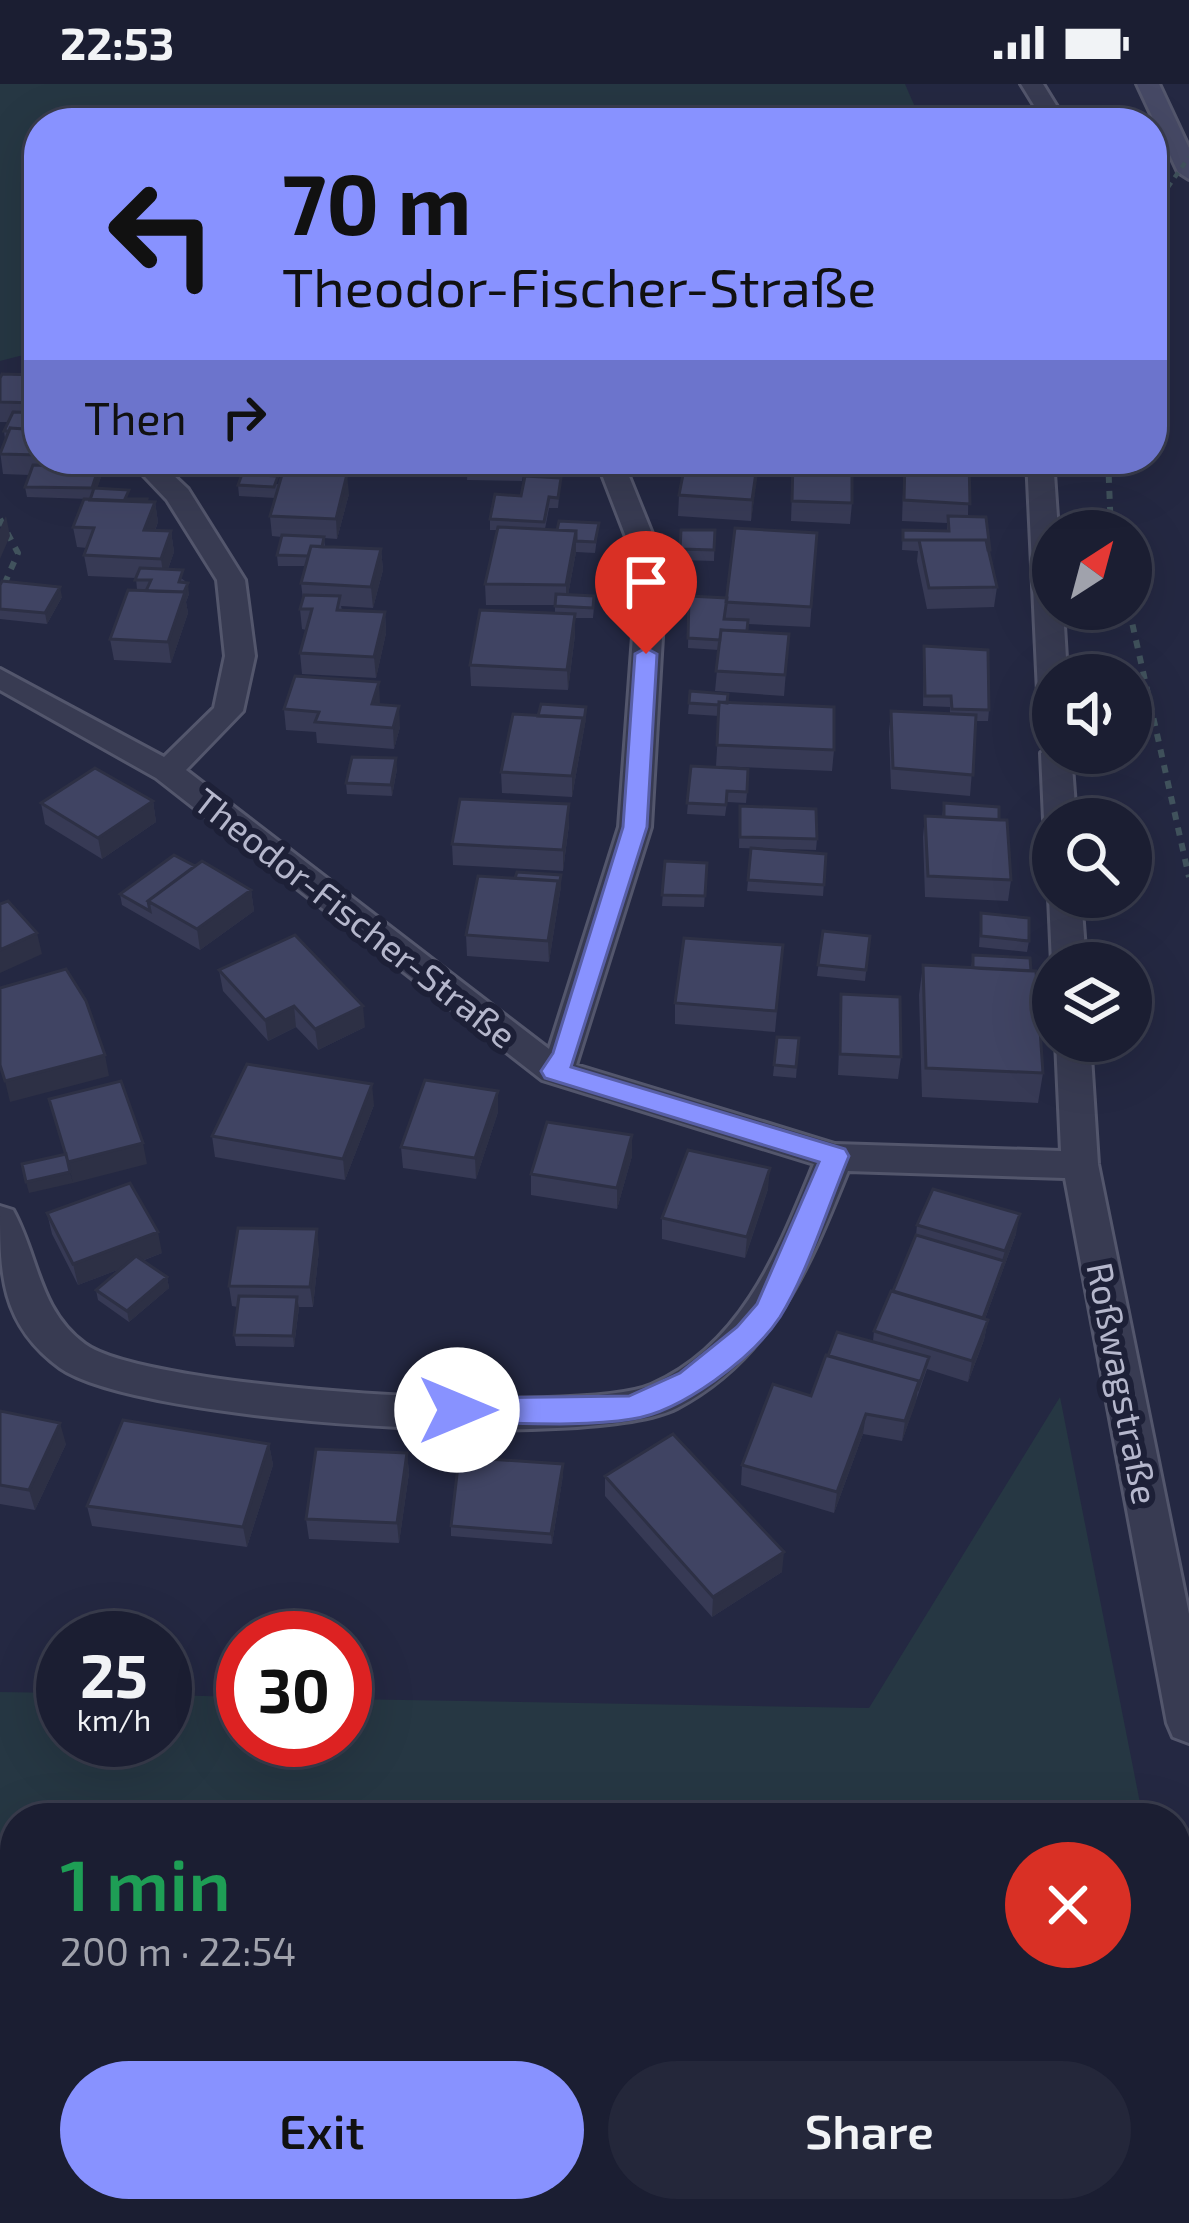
<!DOCTYPE html>
<meta charset="utf-8">
<style>
body{margin:0;font-family:"Exo 2",sans-serif;background:#24273a;color:#f1f3f6;height:100vh;display:flex;flex-direction:column;font-size:45px;white-space:nowrap}
*{box-sizing:border-box;margin:0}
p{font-size:39px;color:#a0a2ac}
.icon{flex:none;width:66px;height:66px;fill:none;stroke:currentColor;stroke-width:2;stroke-linecap:round;stroke-linejoin:round}
.map{position:relative;flex:1;overflow:hidden}
.sheet{position:absolute;left:0px;top:1719px;width:1191px;height:420px;display:flex;flex-direction:column;background:#1b1e32;border-radius:48px 48px 0 0;box-shadow:0 12px 48px #0002,0 0 0 3px #393c4d}
.sheet>*{flex:none}
.guide{position:absolute;left:24px;top:24px;width:1143px;height:366px;border-radius:48px;box-shadow:0 12px 48px #0002,0 0 0 3px #393c4d;background:#8892ff;color:#111;overflow:hidden}
.needle{width:78px;rotate:36deg}
.buttons{position:absolute;left:1032px;top:426px;display:grid;gap:24px}
.buttons a{display:grid;place-items:center;width:120px;height:120px;border-radius:50%;background:#1b1e32;box-shadow:0 12px 48px #0002,0 0 0 3px #393c4d;font-size:60px}
.speed{position:absolute;left:36px;top:1527px;display:flex;gap:24px;font-size:60px;font-weight:700;text-align:center}
.speed>*{display:grid;place-content:center;width:156px;height:156px;border-radius:50%;background:#1b1e32;box-shadow:0 12px 48px #0002,0 0 0 3px #393c4d;line-height:1}
.speed small{font-size:30px;font-weight:400}
.speed .limit{border:18px solid #d22;background:#fff;color:#111}
.pin{position:absolute;display:grid;place-items:center;width:102px;height:102px;color:#fff;margin:-123px -51px;border-radius:50% 50% 50% 0;rotate:-45deg;box-shadow:0 0 12px #0007}
.pin .icon{rotate:45deg}
.me{position:absolute;width:132px;margin:-66px;rotate:90deg;stroke-linejoin:round;filter:drop-shadow(0 0 9px #0008)}
.turn{display:flex;align-items:center;gap:42px;height:252px;padding:0 60px;font-size:54px}
.turn .icon{width:156px;height:156px;stroke-width:2.5}
.turn b{display:block;font-size:84px;line-height:102px}
.then{display:flex;align-items:center;height:114px;padding:0 60px;background:#0003;gap:24px;font-size:45px}
.round{display:grid;place-items:center;flex:none;width:126px;height:126px;border-radius:63px;background:#24273a}
.overview{display:flex;align-items:center;justify-content:space-between;height:204px;padding:0 60px}
h1{font-size:72px;font-weight:600;line-height:90px;color:#1e9e55}
.cta{display:flex;gap:24px;margin-top:auto;padding:24px 60px}
.cta a{flex:1;height:138px;border-radius:72px;background:#8892ff;color:#111;font-size:48px;font-weight:600;line-height:138px;text-align:center}
.cta a+a{background:#24273a;color:#f1f3f6}
.status{display:flex;justify-content:space-between;align-items:center;height:84px;padding:0 60px;background:#1b1e32;direction:ltr}
.status svg{height:33px;fill:currentColor}
.map>svg:first-child{display:block}
</style>
<div class="status"><b>22:53</b><svg viewBox="0 0 49 12"><path d="M0 12V9h3v3zM5 12V6h3v6zM10 12V3h3v9zM15 12V0h3v12zM26 1h20v11H26zM47 4h2v5h-2z"/></svg></div>
<div class="map">
<svg width="1189" height="2139" viewBox="0 0 1189 2139">
<rect width="100%" height="100%" fill="#242842"/>
<!-- green -->
<path fill="#263743" d="M0,0H905L922,39H39V267L0,277Z
M1060,1313L1143,1734H15V2124H1176V1895L1189,1938V2139H0V1608L63,1609V1656H165V1611L243,1613V1656H345V1615L869,1624Z"/>
<g fill="none" stroke-linecap="round" stroke-linejoin="round">
<!-- street casing -->
<g stroke="#53566c" stroke-width="6">
<path id="street" d="M1021,0H1043L1067,39H1045Z
M128,375H156L188,405L245,496L255,572L243,627L186,686L549,965L619,743L638,484L596,375H622L666,484L651,743L576,981L835,1060L1061,1067L1056,957H1090L1098,1080L1189,1530V1659L1173,1653L1167,1639L1065,1094L848,1087C810,1181 773,1274 677,1324C592,1368 138,1339 60,1284C0,1240 0,1189 0,1122L13,1126C39,1173 38,1225 85,1260C146,1306 579,1332 651,1301C743,1261 779,1165 814,1080L542,996L156,694L0,606V585L164,673L214,624L225,572L217,496L167,416Z
M1027,375H1053L1058,447H1053V525H1063L1067,591H1053V617L1038,608Z
M1053,660V669H1071L1076,735H1053V743L1044,735L1041,669Z
M1053,806V813H1081L1086,879H1052L1049,813Z"/>
</g>
<!-- secondary casing -->
<g stroke="#53566c" stroke-width="6">
<path id="secondary" d="M1137,0H1159L1189,64V95L1178,88Z"/>
</g>
<!-- path-far1 -->
<path stroke="#41535d" stroke-width="6" stroke-dasharray="8 8" stroke-linecap="butt" d="M1108,375L1111,447
M0,435L18,469L0,510
M1129,525L1189,793"/>
<!-- path -->
<path stroke="#41535d" stroke-width="9" stroke-dasharray="12 12" stroke-linecap="butt" d="M0,1995L15,1993
M74,2124L75,2139"/>
<!-- street -->
<use href="#street" fill="#383b52" fill-rule="evenodd"/>
<!-- secondary -->
<use href="#secondary" fill="#464965" fill-rule="evenodd"/>
<!-- path-bridge -->
<path stroke="#41535d" stroke-width="4.5" stroke-dasharray="6 6" stroke-linecap="butt" d="M1154,123L1189,73"/>
</g>
<!-- wall -->
<path fill="#373a55" d="M39,291V375H78L75,382L101,393L97,404L130,415L155,418L158,438L155,447H171L174,468L168,485L185,497L189,510L186,518L188,529L171,579L114,576L110,555L137,506L136,494L88,492L84,471L87,464L77,463L73,443L90,415L27,413L25,403L29,391L3,390L0,367L5,355L4,347L8,338H0V294Z
M202,375H263L261,381L203,379Z
M369,375H428L408,391Z
M468,375H525L522,397L467,396Z
M759,375L751,437L678,432L679,411Z
M793,375L852,419L850,440L791,437Z
M904,375H969L968,432L990,466L989,472L997,503L994,523L927,525L917,477L918,467L902,466L903,446L947,447V439L902,437Z
M561,394L558,424H549L545,445L557,446L599,439L595,469L576,468L568,511L594,523L593,534H575V551L568,606L471,602L470,581L555,529V521H486L485,500L498,446H490V435L521,412Z
M279,400L349,410L337,455L324,454L325,463L381,465L383,486L373,524L341,522L342,526L385,528L386,549L376,594L302,590L300,569L306,546L302,545L300,525L303,516L301,499L306,482H278L277,471L282,453L272,452L270,432L275,414L239,412L238,401Z
M681,446H715L714,477L679,476Z
M817,449L810,543L748,540V547L789,550L784,612L715,607L719,566L688,564L689,512L726,514Z
M0,501L62,513L47,540L0,535Z
M924,562L989,626L988,637H976L970,712L891,705L889,648L891,627L950,630V623L923,622Z
M728,610V619L834,666L832,687L716,682L719,632L688,630L689,619Z
M380,620L400,643L394,665L317,659L316,648L286,646L284,625Z
M586,623V634L572,713L502,709L501,688L538,632Z
M691,682L747,708L746,719L727,718L725,732L687,730Z
M397,685L392,712L347,710L346,699Z
M153,717L156,738L102,775L45,740L41,719Z
M944,719L999,736L1011,796L1008,817L925,813L923,753L925,732L942,733Z
M569,720V741L563,787L453,781L452,760Z
M740,722L817,755L816,766L739,764Z
M751,764L826,770L823,812L747,807Z
M665,777L707,779L704,823L662,822Z
M195,782L251,806L254,827L200,866L122,821L120,810Z
M561,802L549,878L467,872L466,851Z
M981,829L1029,857L1027,868L979,863Z
M823,847L870,852L865,897L817,892Z
M783,861L775,948L675,940V919Z
M973,871L1043,989L1038,1019L922,1013L919,911L923,881L971,884Z
M219,886L365,943L318,966L296,943L268,957L223,907Z
M841,910L901,973L898,995L838,991Z
M777,953L799,954L796,994L773,992Z
M374,1021L345,1096L215,1073L212,1052Z
M498,1028L476,1095L403,1084L401,1063Z
M632,1051V1072L617,1125L531,1111V1090Z
M768,1105L745,1174L662,1155V1134Z
M47,1129L162,1169L142,1177L167,1193L169,1204L129,1238L98,1216L96,1206L120,1185L78,1201L52,1150Z
M917,1141L1016,1150L985,1235L988,1236L984,1256L968,1298L927,1285L902,1357L863,1350L834,1429L741,1401L742,1381L811,1312L828,1272L873,1257L874,1247L893,1207L916,1151Z
M319,1166L313,1223H299L294,1263L236,1262L234,1251L238,1223L232,1222L229,1202Z
M0,1327L66,1360L35,1426L0,1420Z
M269,1360L273,1381L247,1463L92,1442L87,1422Z
M407,1369L409,1389L399,1459L309,1455L306,1435Z
M563,1391L552,1460L451,1452V1442Z
M605,1392L782,1488L712,1533L605,1412Z"/>
<!-- shaded-wall -->
<path fill="#2d3045" d="M67,375H78L71,393Z
M414,375H428L408,391L407,381Z
M759,375L758,389L751,437L752,416Z
M99,383L101,393L94,415L92,404Z
M347,390L349,410L337,455L336,435Z
M155,418L158,438L147,467L144,446Z
M6,432L10,452L0,475V445Z
M171,447L174,468L164,496L161,475Z
M576,447V468L566,522V501Z
M381,465L383,486L373,524L371,503Z
M188,499L189,510L186,518L188,529L171,579L168,558Z
M60,503L62,513L47,540L45,529Z
M385,528L386,549L376,594L374,573Z
M575,530V551L568,606L567,586Z
M379,598L380,619L374,641L372,620Z
M399,622L400,643L394,665L393,644Z
M586,623V634L572,713V692Z
M396,674L397,685L392,712L391,701Z
M153,717L156,738L102,775L98,754Z
M569,720V741L563,787V766Z
M561,791V802L549,878L548,857L558,797Z
M251,806L254,827L200,866L197,845Z
M37,849L42,870L0,889V866Z
M294,922L296,943L268,957L265,936Z
M363,922L365,943L318,966L315,945Z
M105,971L109,992L10,1018L5,997Z
M372,1000L374,1021L345,1096L343,1075Z
M498,1007V1028L476,1095L475,1074Z
M632,1051V1072L617,1125V1104Z
M143,1059L147,1080L73,1099L68,1078Z
M770,1084L768,1105L745,1174L747,1153Z
M70,1088L73,1099L29,1109L26,1098Z
M1020,1130L1016,1150L978,1254L1005,1167Z
M317,1145L319,1166L313,1223L310,1203Z
M158,1148L162,1169L78,1201L73,1180Z
M167,1193L169,1204L129,1238L127,1227Z
M297,1213L299,1224L294,1263L293,1252Z
M988,1236L984,1256L968,1298L972,1277Z
M919,1297L916,1318L902,1357L905,1337Z
M866,1330L863,1350L834,1429L837,1408Z
M60,1339L66,1360L35,1426L29,1406Z
M269,1360L273,1381L247,1463L243,1443Z
M407,1369L409,1389L399,1459L397,1439Z
M563,1380V1391L552,1460L551,1450Z
M784,1468L782,1488L712,1533L713,1513Z"/>
<!-- building -->
<path fill="#404463" stroke="#2d3045" stroke-width="3" d="M2,290L39,291V319L0,318V294Z
M13,328L39,329L38,346L10,344L9,347H4Z
M10,344L39,346V371L0,370Z
M393,375H414L407,381Z
M468,375H524L522,387L466,386Z
M686,375H758L752,416L679,411Z
M793,375L852,377V419L792,417Z
M905,375H969L970,420L904,416Z
M33,381L99,383L92,404L25,403Z
M283,387L347,390L336,435L270,432Z
M242,390L278,392L274,403L238,401Z
M525,392L561,394L558,414L549,413L544,438L490,435L495,410L521,412Z
M94,404L129,406L125,415H147L146,418L90,416Z
M84,415L155,418L144,446L171,447L161,475L84,471L94,444L73,443Z
M948,432L986,433L990,466H988L986,456H903V446L949,447Z
M559,437L599,439L595,458L576,457V447L557,446Z
M498,443L576,447L566,501L485,500Z
M735,444L817,449L811,523L726,518Z
M681,446H715L714,466L680,465Z
M282,451L324,453L322,463L311,462L308,472L277,471Z
M919,456H986L997,503L929,504Z
M311,462L381,465L371,503L301,499Z
M140,484L183,486L179,498L188,499L184,508L146,507L151,496H135Z
M2,497L60,503L45,529L0,525V501Z
M128,506L185,508L168,558L110,555Z
M556,510L594,512L593,524L555,522Z
M304,511L340,512L337,526L385,528L374,573L300,569L312,525H300Z
M689,512L727,514L724,535L748,536L747,547L721,546L720,556L688,554Z
M480,526L575,530L567,586L470,581Z
M721,546L789,550L785,591L716,587Z
M924,562L988,566L989,626L952,625L951,612H925Z
M295,592L379,598L372,620L399,622L393,644L315,638L319,628L284,625Z
M690,607L728,610L727,619L719,618V621L689,619Z
M719,618L834,623V666L717,661Z
M541,620L586,623L583,644V634L538,632Z
M891,627L976,631L973,691L893,684Z
M513,630L583,634L572,692L501,688Z
M352,673L396,674L391,701L346,699Z
M691,682L748,685L747,708L727,707L726,721L687,719Z
M95,684L153,717L98,754L41,719Z
M460,715L569,720L563,766L452,760Z
M944,719L999,723V736L944,733Z
M740,722L816,725L817,755L740,753Z
M925,732L1007,736L1011,796L928,792Z
M751,764L826,770L824,801L748,796Z
M174,771L195,782L148,817L150,827L120,810Z
M202,777L251,806L197,845L148,817Z
M665,777L707,779L705,812L662,811Z
M517,788L561,791L558,807V797L515,794Z
M478,792L558,797L548,857L466,851Z
M8,817L37,849L0,866V820Z
M981,829L1029,834V857L981,852Z
M823,847L870,852L866,886L818,881Z
M295,851L363,922L315,945L294,922L265,936L219,886Z
M684,854L783,861L776,927L675,919Z
M973,871L1030,874L1031,887L973,884Z
M923,881L1036,887L1043,989L926,984Z
M66,885L86,917L105,971L5,997L0,981V904Z
M841,910L900,913L901,973L840,970Z
M777,953L799,954L796,983L774,981Z
M247,980L372,1000L343,1075L212,1052Z
M425,996L498,1007L475,1074L401,1063Z
M121,997L143,1059L68,1078L49,1015Z
M547,1038L632,1051L617,1104L531,1090Z
M688,1066L770,1084L747,1153L662,1134Z
M66,1070L70,1088L26,1098L22,1080Z
M130,1099L158,1148L73,1180L47,1129Z
M933,1105L1020,1130L1005,1167L917,1141Z
M238,1144L317,1145L310,1203L229,1202Z
M916,1151L1004,1177L983,1234L893,1207Z
M136,1172L167,1193L127,1227L96,1206Z
M891,1207L988,1236L972,1277L874,1247Z
M239,1212L297,1213L293,1252L234,1251Z
M837,1248L929,1273L917,1307L919,1297L828,1272Z
M826,1271L919,1297L905,1337L866,1330L837,1408L742,1381L773,1300L811,1312Z
M0,1327L60,1339L29,1406L0,1401Z
M123,1336L269,1360L243,1443L87,1422Z
M673,1350L784,1468L713,1513L605,1392Z
M316,1365L407,1369L397,1439L306,1435Z
M459,1373L563,1380L551,1450L451,1442Z"/>
<!-- route -->
<path fill="#8892ff" stroke="#585fa6" stroke-width="3" d="M646,564L657,570L647,743L571,983L845,1065L849,1072C828,1122 808,1188 780,1233C753,1274 681,1328 632,1335C576,1344 514,1338 457,1338L447,1335L442,1326L447,1318L457,1314L629,1312L680,1289L737,1243L757,1220L819,1078L545,994L541,987L553,969L623,743L635,570Z"/>
<g text-anchor="middle" dominant-baseline="central" stroke-width="12" stroke-linejoin="round" paint-order="stroke">
<!-- street labels -->
<g font-size="36" fill="#b5b7cc" stroke="#1d2037">
<text transform="translate(356 833) rotate(38)">Theodor-Fischer-Straße</text>
<text transform="translate(1124 1299) rotate(79)">Roßwagstraße</text>
</g>
</g>
</svg>
<div class="buttons">
<a><svg class="needle" viewBox="-14 -14 28 28"><path d="M0-13l5 13h-10z" fill="#e53935"/><path d="M0 13l5-13h-10z" fill="#a0a2ac"/></svg></a>
<a><svg class="icon" aria-label="sound" viewBox="0 0 24 24"><path d="M4 9h4l5-4v14l-5-4H4zM17 9q2 3 0 6"/></svg></a>
<a><svg class="icon" aria-label="search" viewBox="0 0 24 24"><circle cx="10" cy="10" r="6"/><path d="M15 15l6 6"/></svg></a>
<a><svg class="icon" aria-label="layers" viewBox="0 0 24 24"><path d="M12 4l9 5-9 5-9-5zM3 14l9 5 9-5"/></svg></a>
</div>
<div class="speed"><div>25<small>km/h</small></div><div class="limit">30</div></div>
<div class="pin" style="left:646px;top:570px;background:#d93025"><svg class="icon" aria-label="arrive" viewBox="0 0 24 24"><path d="M6 21V4h12l-3 4 3 4H6"/></svg></div>
<svg class="me" style="left:457px;top:1326px" viewBox="-20 -20 40 40"><circle r="19" fill="#fff"/><path d="M0-13L10 11 0 6-10 11z" fill="#8892ff"/></svg>
<div class="guide">
<div class="turn"><svg class="icon" aria-label="left" viewBox="0 0 24 24"><path d="M17 20v-9H6M10 6l-5 5 5 5"/></svg><div><b>70 m</b>Theodor-Fischer-Straße</div></div>
<div class="then">Then<svg class="icon" aria-label="right" viewBox="0 0 24 24"><path d="M7 20v-9h11M14 6l5 5-5 5"/></svg></div>
</div>
<section class="sheet">
<div class="overview"><div><h1>1 min</h1><p>200 m · 22:54</p></div><a class="round" style="background:#d93025;color:#fff"><svg class="icon" aria-label="close" viewBox="0 0 24 24"><path d="M6 6l12 12M18 6L6 18"/></svg></a></div>
<div class="cta"><a>Exit</a><a>Share</a></div>
</section>
</div>
